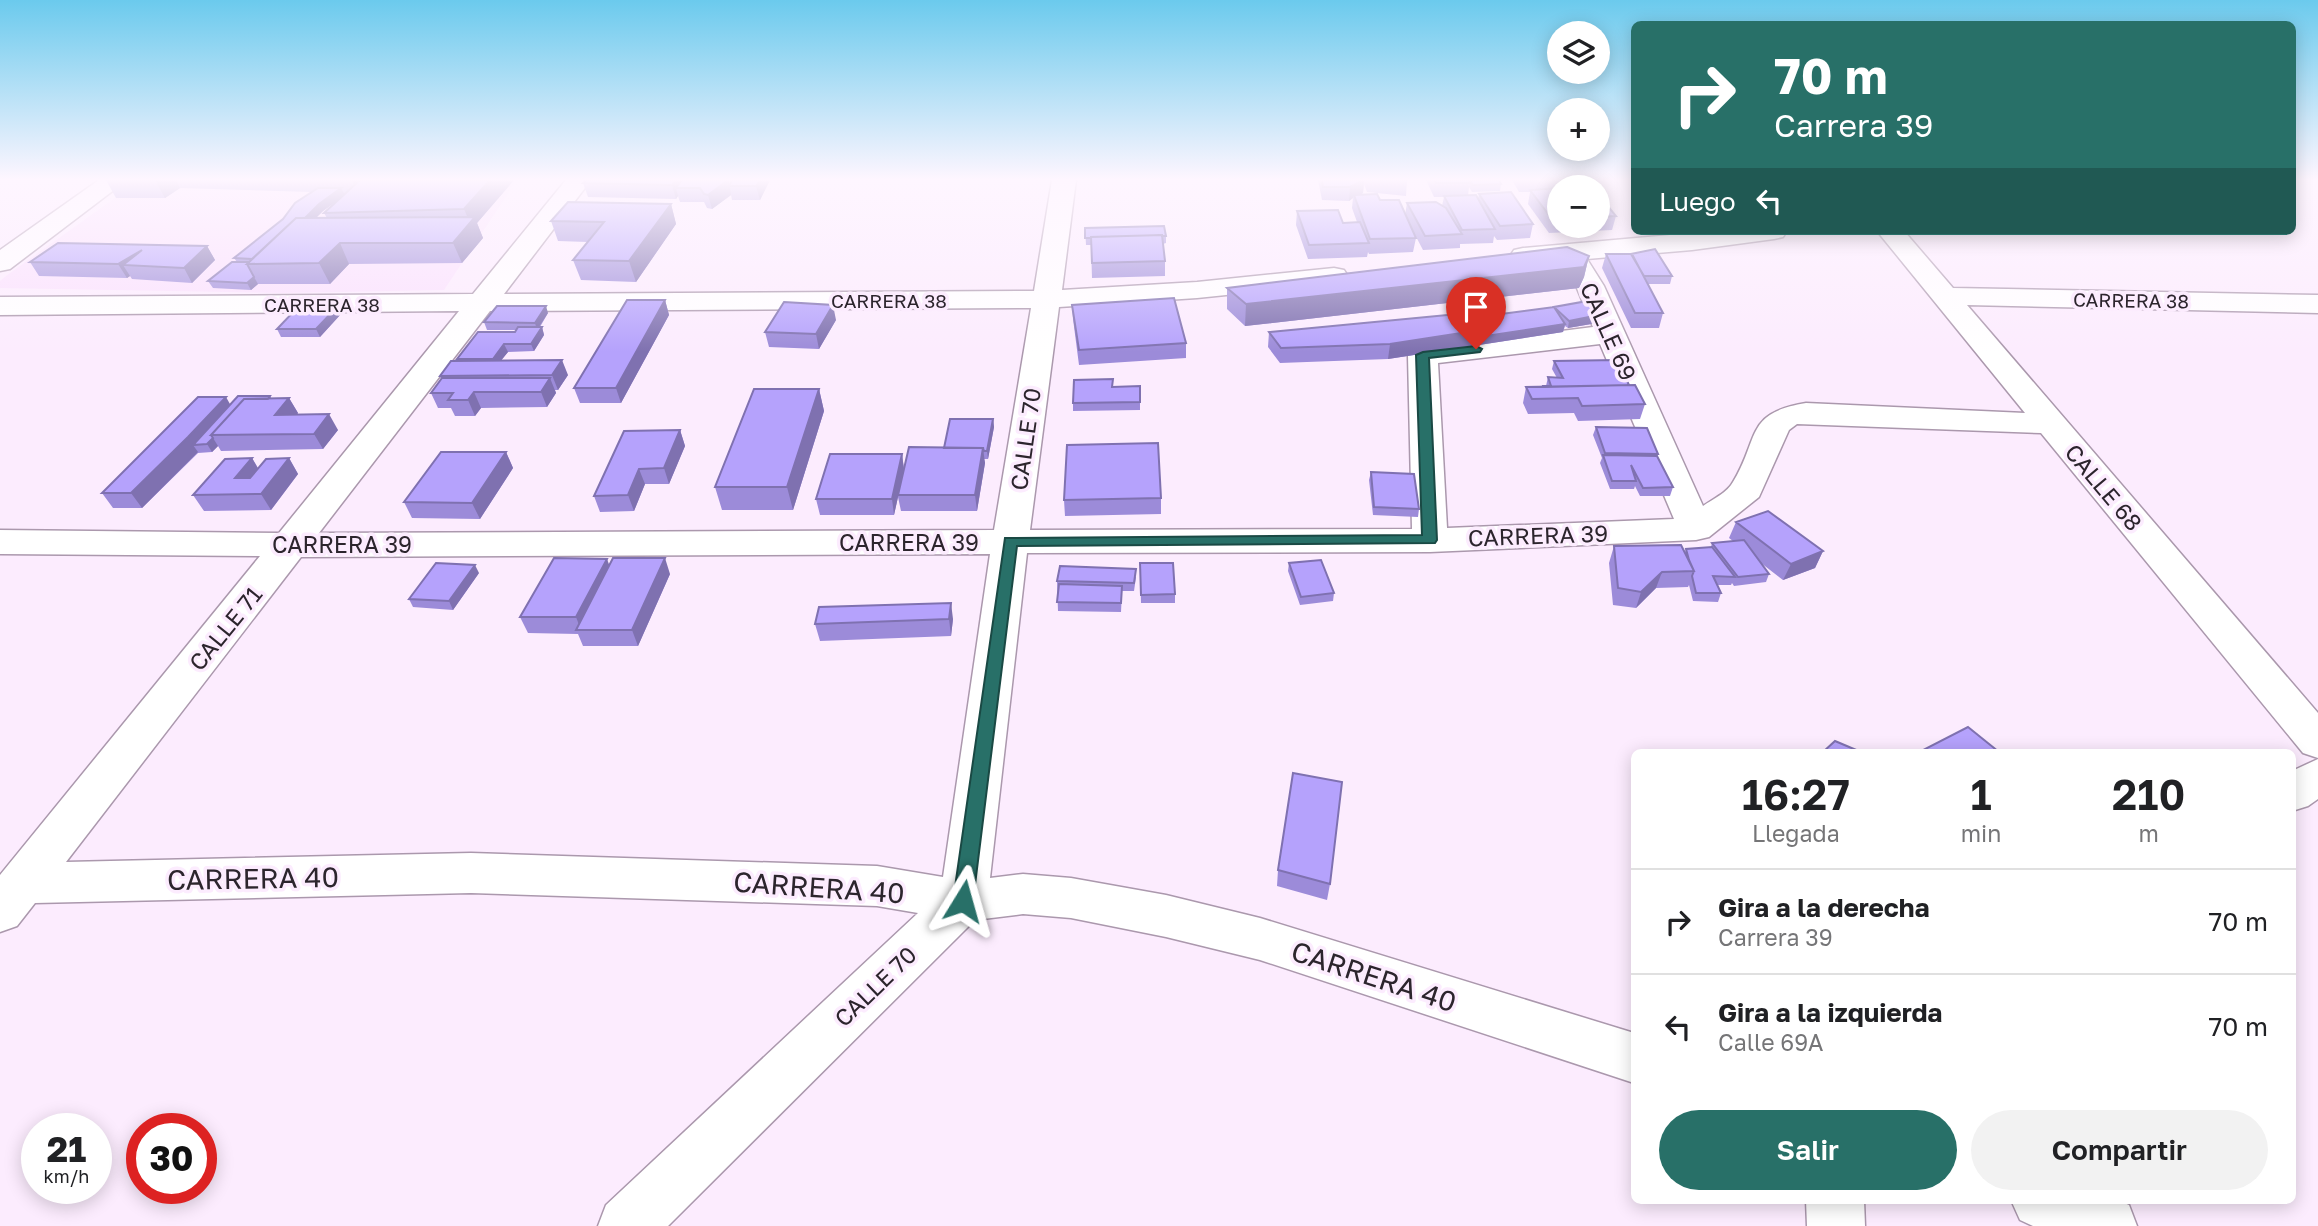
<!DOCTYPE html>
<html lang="es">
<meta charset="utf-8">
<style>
body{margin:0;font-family:"Golos Text",sans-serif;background:#f2f2f2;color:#202124;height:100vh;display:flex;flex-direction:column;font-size:26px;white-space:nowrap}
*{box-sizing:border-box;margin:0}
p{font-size:23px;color:#757577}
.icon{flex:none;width:38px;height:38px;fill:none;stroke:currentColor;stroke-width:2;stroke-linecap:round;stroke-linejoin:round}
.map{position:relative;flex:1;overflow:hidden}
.sheet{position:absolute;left:1631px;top:749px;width:665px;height:455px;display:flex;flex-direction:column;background:#fff;border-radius:10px;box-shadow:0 4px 18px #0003}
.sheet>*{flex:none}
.guide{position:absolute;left:1631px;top:21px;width:665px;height:214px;border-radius:10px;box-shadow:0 4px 18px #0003;background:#287068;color:#fff;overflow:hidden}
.controls{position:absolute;left:1547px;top:21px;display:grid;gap:14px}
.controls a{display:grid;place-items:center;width:63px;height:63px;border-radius:50%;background:#fff;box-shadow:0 4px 18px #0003;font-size:35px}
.speed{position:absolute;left:21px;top:1113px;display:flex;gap:14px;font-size:35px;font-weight:700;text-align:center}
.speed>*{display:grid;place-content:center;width:91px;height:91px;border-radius:50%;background:#fff;box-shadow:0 4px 18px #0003;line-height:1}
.speed small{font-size:18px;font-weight:400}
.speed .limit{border:10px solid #d22;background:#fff;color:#111}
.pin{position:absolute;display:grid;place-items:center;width:60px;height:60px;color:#fff;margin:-72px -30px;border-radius:50% 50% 50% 0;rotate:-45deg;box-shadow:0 0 7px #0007}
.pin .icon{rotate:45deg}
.me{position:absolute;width:77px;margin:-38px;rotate:8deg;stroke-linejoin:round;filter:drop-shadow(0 0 5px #0008)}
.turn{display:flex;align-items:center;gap:24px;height:147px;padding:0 28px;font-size:32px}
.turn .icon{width:91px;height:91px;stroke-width:2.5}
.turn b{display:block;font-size:49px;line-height:60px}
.then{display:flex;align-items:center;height:66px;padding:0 28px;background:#0003;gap:14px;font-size:26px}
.eta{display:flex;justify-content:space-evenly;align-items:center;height:119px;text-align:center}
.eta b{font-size:42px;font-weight:600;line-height:49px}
.button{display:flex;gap:14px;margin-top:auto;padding:14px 28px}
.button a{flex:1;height:80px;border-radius:42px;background:#287068;color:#fff;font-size:28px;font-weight:600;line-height:80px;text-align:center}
.button a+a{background:#f2f2f2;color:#202124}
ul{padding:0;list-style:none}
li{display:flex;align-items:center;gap:21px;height:105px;padding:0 28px;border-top:2px solid #e0e0e0}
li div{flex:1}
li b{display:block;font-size:26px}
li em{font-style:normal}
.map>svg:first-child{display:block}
</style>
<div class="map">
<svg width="2318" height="1226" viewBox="0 0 2318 1226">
<rect width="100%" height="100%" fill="#fcecfe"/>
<!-- built -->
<path fill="#fae0fd" d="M140,180H517L444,290L283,293L0,288V281L6,276Z"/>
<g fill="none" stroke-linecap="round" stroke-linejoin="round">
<!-- minor casing -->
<g stroke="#ab98ad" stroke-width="3">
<path id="minor" d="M99,180H127L10,269L0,271V250Z
M566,180H591L504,294L1034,291L1052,180H1076L1062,290L1197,282L1334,268L1344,270L1348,276L1344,282L1334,284L1197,298L1059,307L1030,530L1412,529L1408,356L1412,350L1593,327L1576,286L1561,261L1523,264L1514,262L1510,256L1514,250L1523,248L1715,231H1787L1783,237L1774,239L1692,250L1587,259L1604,286L1703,506C1713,499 1728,492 1733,482C1760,438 1744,413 1806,403L2025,413L1877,231H1904L1953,288L2318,295V313L1967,305L2318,713V758L2303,753L2041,433L1797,424L1789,430L1759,497L1709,537L1696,540L1430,552L1027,553L990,878L1023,874L1071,878L1166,895L1260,918L1634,1033V1083L1260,960L1166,937L1071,918L1023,914L975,920L668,1226H598L606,1205L918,913L877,906L471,893L35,903L17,926L0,932V875L260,556L0,554V530L279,533L459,311L0,315V297L473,294ZM1031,308L994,530L319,533L490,311ZM1600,344L1674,519L1447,528L1438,363ZM990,554L943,877L877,866L471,853L66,862L301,557Z
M2318,759V799L2308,806L2292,811V771Z
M1806,1200H1864L1865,1226H1807Z
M2011,1200H2117L2129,1205L2137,1226H2033L2020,1220Z"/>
</g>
<!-- minor -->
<use href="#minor" fill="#fff" fill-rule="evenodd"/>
</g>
<!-- wall -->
<path fill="#9c8bd9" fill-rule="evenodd" d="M106,180H514L477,223L483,238L462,263L349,264L330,284H258L251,290L213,288L208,281L237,262L234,258L283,219L312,192L180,188L165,198H116ZM341,198L324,213L327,218H316L323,211Z
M729,180L730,184L770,180L760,200H732L731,195L712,209L707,208L704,202H680L678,196L676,199L588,197L583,183Z
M1318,180H1407L1406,196L1367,192L1364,184L1363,193L1361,194L1380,200L1405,215L1407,203L1442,206L1444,197H1434L1426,180H1499L1501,184L1500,191L1472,192L1469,187L1468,196L1478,199L1479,194L1533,224L1530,238L1497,240L1494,236L1493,243L1460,244V248L1423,250L1412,229L1416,238L1413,252L1369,254L1368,252L1367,257L1308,259L1296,225L1297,211L1343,223L1357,222L1352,208L1353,198L1349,201L1322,200Z
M1512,180H1562L1560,187H1559V226H1598V194L1616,216L1612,230L1549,233L1528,204L1530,192H1519Z
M671,204L676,224L636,282L581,280L573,260L588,242L558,241L551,221Z
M1085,228L1166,236V243L1163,244L1165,261V276L1092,278L1091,245H1086Z
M207,246L215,260L192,283L132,279L130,276L127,278L39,276L30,262Z
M1606,254L1672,276L1670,284H1647L1663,313L1659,328H1631L1602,268Z
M1589,256L1584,277L1579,288L1245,326L1227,309V288Z
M665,300L669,315L621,403H580L574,388Z
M1072,305L1186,343V358L1079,365L1073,319Z
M337,307L341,314L320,337H281L277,329Z
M1554,307L1597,323L1568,328L1565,326L1563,332L1388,359L1280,363L1268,347L1269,332L1469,314L1486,316Z
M548,313L540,327H542L544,335L534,351L508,352L501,360L568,375L558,390H555L556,393L547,407L481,408L475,416H455L451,408H438L431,393L441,379L440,376L457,361V359L515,332L516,330H487L484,322Z
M836,320L819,349L769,347L765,332Z
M1554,361L1629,385L1645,404L1640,419L1578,421L1574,413L1528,414L1523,403L1526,387H1544L1546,386L1548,377L1557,378L1552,369Z
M1140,386V410L1073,411V403L1113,387Z
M819,389L824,411L793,510H722L715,487Z
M270,396L271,398H289L298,413L297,415L338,430L323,449L221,451L218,446L212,452L198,453L142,508H113L102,493L230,405Z
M993,419L994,427L988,459H984L985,463L977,511H901L898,497L894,515H820L816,499L902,454L904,469Z
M1596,427L1658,454L1657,457L1673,487L1670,496H1640L1635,486L1634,489H1610L1600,463L1602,458L1593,435Z
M680,430L685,446L669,484H645L634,511L600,512L594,496Z
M506,452L513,468L480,519L412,518L404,502Z
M252,458L258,468L289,458L298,474L271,510L204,511L193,495Z
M1371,472L1419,509L1418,517L1373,515L1369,480Z
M1161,498V514L1065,516L1064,500Z
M1736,522L1823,551L1815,568L1783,580L1761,563L1769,574L1766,582L1734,586L1732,583L1731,585H1717L1721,593L1718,602L1693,601L1689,585L1688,587L1656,588L1636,608L1613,605L1609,563L1614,546L1685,553L1686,549L1711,547L1712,543L1733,541L1729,538Z
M1140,563L1175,594V603H1141Z
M1289,563L1334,593L1333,601L1300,605L1288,571Z
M609,565L670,574L638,646H583L578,634L528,633L520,617Z
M479,573L453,610L413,607L409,599Z
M1136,577L1134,591H1122L1121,612L1058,611L1057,581Z
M953,619L951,636L820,641L815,624Z
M1278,870L1330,884L1327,900L1277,886Z"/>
<!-- shaded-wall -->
<path fill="#7f71b0" d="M155,180H176L180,188L165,198Z
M352,180H371L357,193Z
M490,180H514L477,223L483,238L462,263L453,243L470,223L464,209Z
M676,180H690L676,188L678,196L676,199L672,185Z
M729,180L731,195L712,209L708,195Z
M760,180H770L760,200L756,186Z
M1364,180L1363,193L1355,198L1354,195L1353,198L1349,201L1350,187Z
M341,188L345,195L323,211L271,262L264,259L319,204Z
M671,204L676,224L636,282L629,261Z
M340,243L349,264L330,284L319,263Z
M207,246L215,260L192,283L184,268Z
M142,250L123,265L130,276L127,278L118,264Z
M1589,256L1584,277L1579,288L1245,326L1246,304Z
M254,277L258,284L251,290L247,283Z
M665,300L669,315L621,403L616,388Z
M833,305L836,320L819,349L816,334Z
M546,306L548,313L537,330L535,323Z
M337,307L341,314L320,337L316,329Z
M1599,315L1597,323L1568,328L1569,321Z
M1565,324L1563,332L1388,359L1390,344L1487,329Z
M542,327L544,335L534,351L531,344Z
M504,344L508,352L496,367L493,359Z
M562,360L568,375L558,390L552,375Z
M550,378L556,393L547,407L541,392Z
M819,389L824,411L793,510L787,487Z
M474,392L481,408L475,416L468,400Z
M226,397L235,413L211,435L193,445L198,452L142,508L131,493Z
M289,398L298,413L283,431L275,415Z
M329,414L338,430L323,449L314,434Z
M993,419L994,427L988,459L987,451Z
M680,430L685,446L669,484L664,468Z
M213,438L218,446L212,452L207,444Z
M983,448L985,463L977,511L975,495Z
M506,452L513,468L480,519L472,503Z
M902,454L904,470L894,515L892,499Z
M252,458L261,474L245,494L235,478Z
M289,458L298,474L271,510L261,494Z
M639,469L645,484L634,511L628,495Z
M1823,551L1815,568L1783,580L1791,564Z
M665,558L670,574L638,646L632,630Z
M607,559L613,575L581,630L576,617Z
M475,565L479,573L453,610L449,601Z
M1662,572L1656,588L1636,608L1641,592Z
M951,603L953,619L951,636L949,619Z"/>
<!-- building -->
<path fill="#b5a2fc" stroke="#7f71b0" stroke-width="2" d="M360,180H490L464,209L324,213Z
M586,180H676L672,185L583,183Z
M682,180H728L708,195L704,194L700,188H676Z
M732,180H760L756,186H729Z
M1322,180H1363L1350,187H1323Z
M1434,180H1469L1470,183H1436Z
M1470,180H1499L1501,184L1473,185Z
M318,188H341L319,204L305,218H296L252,259L234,258L283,219L295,203Z
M1559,188V219H1552L1530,190Z
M1511,192L1533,224L1500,226L1479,194Z
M1377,194L1380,200H1399L1416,238L1370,239L1354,195Z
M1598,194L1616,216L1598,217Z
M1476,195L1495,229L1462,230L1444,196Z
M568,202L671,204L629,261L573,260L604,222L551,221Z
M1436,202L1446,208L1462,234L1425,236L1407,203Z
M1338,210L1343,223L1360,222L1369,243L1309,245L1297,211Z
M475,217L453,243H340L319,263L247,264L296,218Z
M1164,226L1166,236H1162V235L1091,237V238H1085V228Z
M1162,235L1165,261L1092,263L1091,237Z
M58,243L207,246L184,268L123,265L142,250L118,264L30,262Z
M1567,247L1589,256L1584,267L1246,304L1227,288Z
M1655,249L1672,276H1644L1631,254Z
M1606,254H1632L1663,313H1635Z
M232,262H249L247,264L254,277L247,283L208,281Z
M1174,298L1186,343L1079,350L1072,305Z
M627,300H665L616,388H574Z
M1593,300L1599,315L1569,321L1554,307Z
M784,302L833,305L816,334L765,332Z
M497,306H546L535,323L484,322Z
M298,307H337L316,329H277Z
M1554,307L1565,324L1486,336L1487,329L1469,314L1482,312L1486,316Z
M1468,313L1487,329L1390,344L1281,348L1269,332Z
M518,327H542L531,344H504L493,359H457L478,332H515Z
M562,360L552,375L440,376L451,361Z
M1617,360L1629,385L1545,387L1544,386H1551L1548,377L1563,378L1554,361Z
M442,378H550L541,392H474L468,400H448L453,393H431Z
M1113,379L1112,387L1140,386V402L1073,403L1074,380Z
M1635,385L1645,404L1582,406L1578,398L1532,399L1526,387Z
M754,389H819L787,487H715Z
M238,396H270L268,399H244L211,435L213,438L207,444L193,445Z
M198,397H226L188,437L131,493H102Z
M289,398L275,415L329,414L314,434L211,435L244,399Z
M950,419H993L987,451H984L983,448H944Z
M1596,427L1647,428L1658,454L1605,453Z
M680,430L664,468L639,469L628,495L594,496L624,431Z
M1158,443L1161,498L1064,500L1067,445Z
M909,447L983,448L975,495H898Z
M441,452H506L472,503L404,502Z
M830,454H902L892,499H816Z
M1603,455L1657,456L1673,487L1643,488L1631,465L1636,481H1612Z
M252,458L235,478H250L266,459L289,458L261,494L193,495L225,459Z
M1371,472L1414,474L1419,509L1374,507Z
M1768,511L1823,551L1791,564L1736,522Z
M1744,540L1769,574L1738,577L1712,543Z
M1681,545L1694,571L1662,572L1641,592L1618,588L1614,546Z
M1712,547L1735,577L1713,576L1721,593H1696L1692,576L1694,571L1689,560L1686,549Z
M554,558L607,559L576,617H520Z
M613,558H665L632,630H576Z
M1321,560L1334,593L1301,597L1289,563Z
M436,563L475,565L449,601L409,599Z
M1140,563H1173L1175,594L1141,595Z
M1060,566L1136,569L1134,583L1057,581Z
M1059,584L1122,586L1121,603L1057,602Z
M951,603L949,619L815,624L819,607Z
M1968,727L1999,752H1926L1923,750Z
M1835,741L1861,752H1823Z
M1293,773L1342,782L1330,884L1278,870Z"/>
<!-- sky -->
<linearGradient id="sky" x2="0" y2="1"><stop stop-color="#6bcaed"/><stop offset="0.51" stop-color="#fef6ff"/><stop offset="1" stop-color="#fef6ff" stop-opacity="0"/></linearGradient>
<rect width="2318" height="352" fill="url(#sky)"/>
<!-- route -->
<path fill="#287068" stroke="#1a4944" stroke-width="2" d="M1476,346L1482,349L1480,352L1429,358L1437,540L1435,543L1017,546L973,901L970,907L963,909L956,907L953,901L1005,538L1422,535L1416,355L1423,352Z"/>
<g text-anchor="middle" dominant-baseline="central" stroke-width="7" stroke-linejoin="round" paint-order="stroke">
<!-- far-street labels -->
<g font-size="19" fill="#2c252d" stroke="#fcecfe">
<text x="889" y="300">CARRERA 38</text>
<text transform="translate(2131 300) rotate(1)">CARRERA 38</text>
<text x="322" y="304">CARRERA 38</text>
</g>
<!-- street labels -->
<g font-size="23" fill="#2c252d" stroke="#fcecfe">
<text transform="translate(1609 331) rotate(66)">CALLE 69</text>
<text transform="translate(1025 439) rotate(-82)">CALLE 70</text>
<text transform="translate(2104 487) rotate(50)">CALLE 68</text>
<text transform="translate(1538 535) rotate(-2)">CARRERA 39</text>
<text x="909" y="542">CARRERA 39</text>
<text x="342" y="544">CARRERA 39</text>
<text transform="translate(225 628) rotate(-51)">CALLE 71</text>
<text transform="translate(875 986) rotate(-44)">CALLE 70</text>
</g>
<!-- near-street labels -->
<g font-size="28" fill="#2c252d" stroke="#fcecfe">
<text transform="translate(253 878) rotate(-1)">CARRERA 40</text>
<text transform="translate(819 887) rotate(4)">CARRERA 40</text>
<text transform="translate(1374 976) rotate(18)">CARRERA 40</text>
</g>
</g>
</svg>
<div class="controls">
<a><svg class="icon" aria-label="layers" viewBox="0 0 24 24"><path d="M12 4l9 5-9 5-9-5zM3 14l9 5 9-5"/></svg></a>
<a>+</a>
<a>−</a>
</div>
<div class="speed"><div>21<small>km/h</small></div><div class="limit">30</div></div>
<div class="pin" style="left:1476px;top:349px;background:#d93025"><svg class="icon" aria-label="arrive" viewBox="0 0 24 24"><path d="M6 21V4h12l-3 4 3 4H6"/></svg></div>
<svg class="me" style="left:963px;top:901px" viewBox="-20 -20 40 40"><path d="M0-17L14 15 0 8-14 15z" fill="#287068" stroke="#fff" stroke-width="4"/></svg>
<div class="guide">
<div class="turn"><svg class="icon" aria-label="right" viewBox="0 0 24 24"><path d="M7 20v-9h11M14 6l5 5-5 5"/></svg><div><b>70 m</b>Carrera 39</div></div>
<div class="then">Luego<svg class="icon" aria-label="left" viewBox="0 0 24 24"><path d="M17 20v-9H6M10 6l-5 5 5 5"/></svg></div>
</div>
<section class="sheet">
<div class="eta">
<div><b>16:27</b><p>Llegada</p></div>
<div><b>1</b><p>min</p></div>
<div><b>210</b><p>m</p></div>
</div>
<ul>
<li><svg class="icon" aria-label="right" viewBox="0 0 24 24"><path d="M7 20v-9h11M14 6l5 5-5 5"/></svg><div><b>Gira a la derecha</b><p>Carrera 39</p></div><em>70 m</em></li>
<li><svg class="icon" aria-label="left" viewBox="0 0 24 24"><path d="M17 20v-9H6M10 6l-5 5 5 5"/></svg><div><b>Gira a la izquierda</b><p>Calle 69A</p></div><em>70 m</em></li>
</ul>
<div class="button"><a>Salir</a><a>Compartir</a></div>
</section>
</div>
